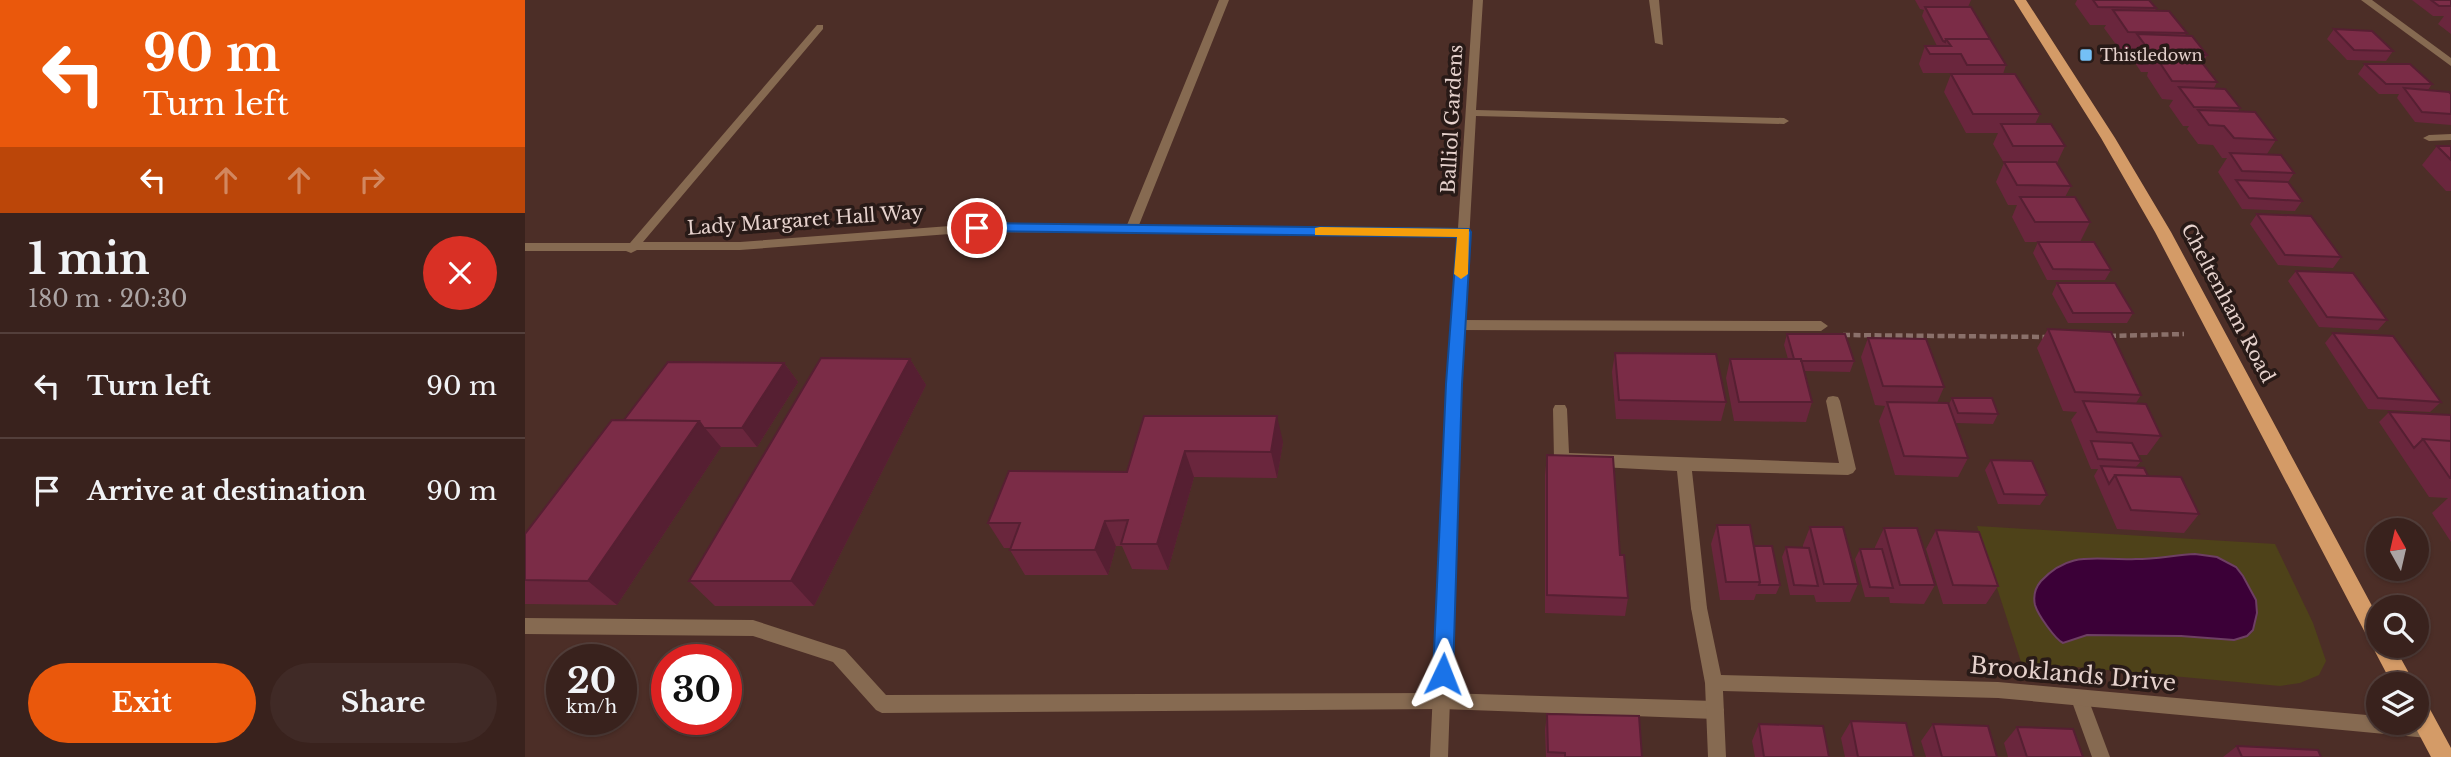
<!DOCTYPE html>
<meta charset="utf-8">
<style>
body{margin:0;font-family:"Libre Baskerville",serif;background:#402a26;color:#f1f3f6;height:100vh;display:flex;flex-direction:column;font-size:26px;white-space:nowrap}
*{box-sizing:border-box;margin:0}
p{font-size:23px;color:#aba4a4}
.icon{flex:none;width:38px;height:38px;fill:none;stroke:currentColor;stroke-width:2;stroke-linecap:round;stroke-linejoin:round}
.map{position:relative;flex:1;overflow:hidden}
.drawer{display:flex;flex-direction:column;background:#39221d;width:525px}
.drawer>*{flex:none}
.guide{background:#ea580c;color:#fff;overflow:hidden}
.needle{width:46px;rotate:352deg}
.tools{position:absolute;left:1841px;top:518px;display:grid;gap:14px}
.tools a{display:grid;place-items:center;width:63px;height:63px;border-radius:50%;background:#39221d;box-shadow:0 2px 5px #0004,0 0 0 2px #533f3b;font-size:35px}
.speed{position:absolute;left:21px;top:644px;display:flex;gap:14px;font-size:35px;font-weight:700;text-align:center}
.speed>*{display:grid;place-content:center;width:91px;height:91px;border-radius:50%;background:#39221d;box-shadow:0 2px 5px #0004,0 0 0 2px #533f3b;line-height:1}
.speed small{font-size:18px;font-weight:400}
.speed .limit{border:10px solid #d22;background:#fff;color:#111}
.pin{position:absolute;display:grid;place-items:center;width:60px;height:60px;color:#fff;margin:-30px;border:4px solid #fff;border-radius:50%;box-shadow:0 2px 7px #0007}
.me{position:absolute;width:77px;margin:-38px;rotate:2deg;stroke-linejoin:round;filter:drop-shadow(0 0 5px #0008)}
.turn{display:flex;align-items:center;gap:24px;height:147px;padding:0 28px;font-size:32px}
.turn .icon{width:91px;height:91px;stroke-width:2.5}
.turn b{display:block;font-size:49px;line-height:60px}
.lanes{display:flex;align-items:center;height:66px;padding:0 28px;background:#0003;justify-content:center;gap:35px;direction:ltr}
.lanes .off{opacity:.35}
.round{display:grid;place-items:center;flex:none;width:74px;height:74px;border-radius:37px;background:#402a26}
.overview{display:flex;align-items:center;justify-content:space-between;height:119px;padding:0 28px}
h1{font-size:42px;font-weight:800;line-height:52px}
.cta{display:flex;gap:14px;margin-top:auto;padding:14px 28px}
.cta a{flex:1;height:80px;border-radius:42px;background:#ea580c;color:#fff;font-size:28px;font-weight:800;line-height:80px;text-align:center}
.cta a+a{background:#402a26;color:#f1f3f6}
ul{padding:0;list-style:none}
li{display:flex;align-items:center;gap:21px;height:105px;padding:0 28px;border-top:2px solid #533f3b}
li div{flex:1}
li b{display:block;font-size:26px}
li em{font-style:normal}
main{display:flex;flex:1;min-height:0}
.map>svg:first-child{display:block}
</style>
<main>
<section class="drawer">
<div class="guide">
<div class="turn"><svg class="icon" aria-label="left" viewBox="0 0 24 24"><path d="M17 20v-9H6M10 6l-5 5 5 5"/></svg><div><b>90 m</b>Turn left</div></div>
<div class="lanes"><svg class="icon" aria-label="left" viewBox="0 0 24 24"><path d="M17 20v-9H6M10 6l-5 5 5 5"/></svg><svg class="icon off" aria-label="ahead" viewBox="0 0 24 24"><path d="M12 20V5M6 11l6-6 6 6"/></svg><svg class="icon off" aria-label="ahead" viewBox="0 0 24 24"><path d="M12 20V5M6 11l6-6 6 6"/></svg><svg class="icon off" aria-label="right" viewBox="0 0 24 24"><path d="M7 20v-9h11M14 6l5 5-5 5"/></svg></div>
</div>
<div class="overview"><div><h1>1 min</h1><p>180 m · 20:30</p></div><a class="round" style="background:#d93025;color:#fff"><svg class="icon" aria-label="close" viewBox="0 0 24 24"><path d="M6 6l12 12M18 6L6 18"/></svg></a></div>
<ul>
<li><svg class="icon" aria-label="left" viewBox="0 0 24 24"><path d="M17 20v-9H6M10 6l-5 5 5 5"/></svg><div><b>Turn left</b></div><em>90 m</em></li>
<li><svg class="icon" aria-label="arrive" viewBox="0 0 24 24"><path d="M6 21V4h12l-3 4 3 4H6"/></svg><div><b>Arrive at destination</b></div><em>90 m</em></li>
</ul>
<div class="cta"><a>Exit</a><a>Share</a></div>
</section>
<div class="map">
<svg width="1926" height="757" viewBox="0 0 1926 757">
<rect width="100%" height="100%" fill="#4c2e27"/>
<!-- green -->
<path fill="#4e4219" d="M1452,526L1750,544L1788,623L1801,661L1794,675L1775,683L1755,686L1496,662Z"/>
<!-- water -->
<path fill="#3b0037" stroke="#6e3f64" stroke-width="2" d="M1670,554L1692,557L1711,567L1718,576L1731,600L1732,613L1728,630L1722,636L1709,640L1656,636L1562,635L1538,643C1530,639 1513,615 1510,605C1508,596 1510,588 1516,581C1546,549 1572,561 1611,559C1631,559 1650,555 1670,554Z"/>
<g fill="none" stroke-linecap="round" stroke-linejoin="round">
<!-- path -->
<path stroke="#8a706a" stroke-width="4.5" stroke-dasharray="7 3.5" stroke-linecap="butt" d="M1318,335L1523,337
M1584,336L1659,334"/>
<!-- lane -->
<path fill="#866a51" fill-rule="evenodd" d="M694,0H704L612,230L606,234L602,233L600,230Z
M1926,134V140L1904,141L1898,138L1904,135Z
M934,320L1296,321L1303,326L1296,331L934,330L927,325Z
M1308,396L1313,397L1315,401L1331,469L1328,473L1323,475L1167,471L1182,608L1180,613L1174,615L1168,613L1166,608L1152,471L1037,465L1032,463L1029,459L1028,409L1030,405H1040L1042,409L1044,453L1314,463L1301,401L1303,397Z
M0,618L228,620L320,650L361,695L917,693L1190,701L1196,704L1199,710L1196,716L1190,719L917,709L357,713L351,710L308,662L228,636L0,634Z
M1555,691L1561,693L1585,757H1567L1546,699L1549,693Z"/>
<!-- street -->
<path fill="#866a51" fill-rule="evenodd" d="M948,0H958L951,110L1259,118L1264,121L1259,124L951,116L936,384L923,757H905L922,384L932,236L451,232L215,250H112L106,253L101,251H0V243H105L292,25H298V29L118,242H215L451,224L933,228Z
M1124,0H1134L1138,45L1130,43Z
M1836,0H1847L1926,58V66Z
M1174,601L1180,603L1182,608L1196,675L1473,682L1853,716V723H1892V719L1909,723L1912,729L1909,735L1903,738L1473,698L1198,691L1201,757H1183L1180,683L1166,608L1168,603Z"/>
<!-- primary -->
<path fill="#d49b67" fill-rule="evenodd" d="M1489,0H1501L1590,138L1646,232L1853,617V646H1869L1890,684H1867L1630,232L1576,138Z
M1892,697L1900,700L1926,748V757H1906L1888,723H1892Z"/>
</g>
<!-- wall -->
<path fill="#6a263d" d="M1390,0H1446L1443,7L1481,65L1478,74L1515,114L1510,124L1540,146L1532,163L1546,186L1540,197L1565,222L1555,242H1500L1487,217L1492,205H1483L1471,182L1479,163L1468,144L1473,133H1441L1419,92L1426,74L1429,73H1398L1394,64L1400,46H1412L1397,16L1399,10L1395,9Z
M1552,0H1624L1631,8L1630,11L1662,33L1660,35L1682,55L1678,63L1692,82L1689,88L1715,108L1713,111L1751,140L1742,154L1769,173L1763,182L1777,201L1770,211L1717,209L1693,172L1702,158H1697L1688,145L1673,144L1662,129L1664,126H1658L1644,106L1648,100L1637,99L1622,76L1623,72H1616L1603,52L1604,50H1595L1579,28L1581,25H1565L1550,4Z
M1887,0H1926V34L1913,24L1919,16H1908Z
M1809,29L1868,51L1861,61L1822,60L1802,39Z
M1840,64L1907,84L1903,90L1926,94V125L1890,122L1872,98L1874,94H1854L1833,74Z
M1912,146H1926V191H1921L1897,165Z
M1732,214L1816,257L1808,268L1753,265L1725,224Z
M1513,242L1586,270L1580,280H1522L1508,253Z
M1771,271L1862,320L1853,330L1794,327L1763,281Z
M1532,283L1608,313L1602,323H1543L1527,294Z
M1523,329L1616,395L1611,403L1636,436L1622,455H1613L1616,461L1611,467L1674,514L1659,533L1592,529L1569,476L1573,469H1566L1546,420L1552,412L1538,411L1512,348Z
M1808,333L1916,402L1905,412L1843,409L1800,343Z
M1262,334L1329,361L1325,372L1279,371L1287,402L1281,422L1209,421L1201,378L1205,359H1263L1259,345Z
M1343,338L1419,387L1412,403L1424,404L1427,398L1473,414L1468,424L1431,423L1443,458L1433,477L1370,475L1354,421L1360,406L1350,405L1336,357Z
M1090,353L1201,402L1196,421L1091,419L1087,372Z
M385,359L401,385L289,606H190L164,581Z
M259,363L273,382L232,447H196L92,605L0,604V534L99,420Z
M1864,412L1926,415V542L1907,513L1923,498L1904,497L1854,422Z
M619,416L758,442L752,478L669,477L643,570L607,569L597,546H591L583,575H500L485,550V548H479L463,523L602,472Z
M1022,455L1103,598L1100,616L1020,613V475Z
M1466,460L1522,495L1515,505L1473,504L1460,470Z
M1192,525L1229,546L1255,585L1251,594H1231L1229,600H1195L1186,544Z
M1285,527L1333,584L1325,602H1291L1289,595H1265L1257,557L1261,547L1278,548V545Z
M1359,528L1410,585L1399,604L1365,603L1364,597H1340L1330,559L1335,549H1350V547Z
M1411,530L1473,586L1461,604H1418L1401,549Z
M1022,714L1117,757H1021L1020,730Z
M1326,721L1389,757H1320L1316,738Z
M1234,724L1304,757H1230L1227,741Z
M1408,724L1472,757H1401L1396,741Z
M1492,727L1558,757H1483L1479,743Z
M1712,746L1796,757H1698Z"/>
<!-- shaded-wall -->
<path fill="#561f32" d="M385,359L401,385L289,606L266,581Z
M259,363L273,382L232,447L217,428Z
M752,416L758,442L752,478L746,452Z
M174,421L196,447L92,605L63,581Z
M660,451L669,477L643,570L632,544Z
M580,521L591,546L583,575L570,550Z"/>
<!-- building -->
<path fill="#7b2c47" stroke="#561f32" stroke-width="2" d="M1568,0H1624L1631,8L1573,7Z
M1906,0H1926V6H1914Z
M1400,7H1446L1465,39H1421L1420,42L1418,41Z
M1588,10L1644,11L1662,33L1603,32Z
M1809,29L1847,31L1868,51L1829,50Z
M1612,34L1667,36L1682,55L1626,53Z
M1421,39H1465L1481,65H1442L1436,54H1405L1400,46H1426Z
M1631,57L1674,59L1692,82L1647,81Z
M1840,64H1885L1907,84H1861Z
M1426,74H1490L1515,114H1448Z
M1654,87L1700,89L1715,108L1669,107Z
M1879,88L1924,92L1926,94V114L1897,112Z
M1673,110L1730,112L1751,140L1709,138L1699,126L1684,125Z
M1476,124H1526L1540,146H1488Z
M1912,146H1926V160Z
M1705,153L1756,155L1769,173L1717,171Z
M1479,162H1531L1546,186L1492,185Z
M1711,180L1763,182L1777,201L1724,198Z
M1495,197H1550L1565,222H1510Z
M1732,214L1786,216L1816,257L1760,255Z
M1513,242H1569L1586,270L1528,269Z
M1771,271L1828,273L1862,320L1802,317Z
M1532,283H1590L1608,313H1548Z
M1523,329L1586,332L1616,395L1550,392Z
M1808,333L1868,336L1916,402L1853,398Z
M1262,334H1320L1329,361H1276V359H1269Z
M1343,338L1401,339L1419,387L1358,386Z
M1090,353L1191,354L1201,402L1094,400Z
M296,358L385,359L266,581H164Z
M1205,359H1276L1287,402H1214Z
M143,362L259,363L217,428H179L174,421L99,420Z
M1427,398H1467L1473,414L1433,413Z
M1558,401L1621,404L1636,436L1572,432Z
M1362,402L1423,403L1443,458L1379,456Z
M1864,412L1926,415V441L1898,439L1889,448Z
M619,416H752L746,452L660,451L632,544H596L603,520L580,521L570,550H485L495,523H463L484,471L602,472Z
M87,420L174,421L63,581L0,580V534Z
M1898,439L1926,441V478H1925Z
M1566,441L1607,443L1616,461L1573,459Z
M1022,455L1088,457L1095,555H1099L1103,598L1022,595Z
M1466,460L1507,461L1522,495L1479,494Z
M1576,466L1619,468L1623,476L1590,475L1584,484Z
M1590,475L1656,477L1674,514L1606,510Z
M1192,525H1225L1235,582H1201Z
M1285,527H1318L1333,584H1299Z
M1359,528H1392L1410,585H1375Z
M1411,530L1454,532L1473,586L1428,585Z
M1229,546H1247L1255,585H1234L1235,582Z
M1261,547L1284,548L1293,586L1269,585Z
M1335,549H1357L1368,588L1345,587Z
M1022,714L1114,716L1117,757H1040V753L1023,752Z
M1326,721L1381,723L1389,757H1333Z
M1234,724L1298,726L1304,757H1239Z
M1408,724L1463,726L1472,757H1417Z
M1492,727L1548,729L1558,757H1502Z
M1712,746L1793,750L1796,757H1717Z"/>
<!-- route -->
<path fill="#1a73e8" stroke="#114b97" stroke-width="2" d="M452,223L944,229L946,232L937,384L928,674L925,681L918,684L911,681L908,674L921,384L932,237L447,231V224Z"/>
<!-- slow -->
<path fill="#f59e0b" d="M795,227L944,229L943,274L936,279L929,274L932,237L790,235V228Z"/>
<!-- markers -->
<rect fill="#74c0f6" stroke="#281a17" stroke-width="2.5" x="1554" y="48" width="14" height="14" rx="3.5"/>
<g text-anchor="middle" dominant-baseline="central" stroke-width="7" stroke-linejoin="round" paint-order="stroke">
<!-- far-poi labels -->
<g font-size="16" fill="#e6d2cd" stroke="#281a17" text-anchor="start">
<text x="1575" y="55">Thistledown</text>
</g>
<!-- street labels -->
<g font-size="19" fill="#e6d2cd" stroke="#281a17">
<text transform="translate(927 119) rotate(-87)">Balliol Gardens</text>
<text transform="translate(280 220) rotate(-4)">Lady Margaret Hall Way</text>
<text transform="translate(1703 303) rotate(62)">Cheltenham Road</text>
</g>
<!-- near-street labels -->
<g font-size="23" fill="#e6d2cd" stroke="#281a17">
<text transform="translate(1548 674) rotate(5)">Brooklands Drive</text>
</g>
</g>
</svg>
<div class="tools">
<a><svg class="needle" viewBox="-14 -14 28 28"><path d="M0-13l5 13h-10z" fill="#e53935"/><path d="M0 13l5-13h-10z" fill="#aba4a4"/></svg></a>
<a><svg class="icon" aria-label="search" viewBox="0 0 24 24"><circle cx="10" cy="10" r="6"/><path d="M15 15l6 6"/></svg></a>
<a><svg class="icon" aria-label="layers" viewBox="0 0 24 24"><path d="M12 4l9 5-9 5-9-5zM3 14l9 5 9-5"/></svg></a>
</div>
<div class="speed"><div>20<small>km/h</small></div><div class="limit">30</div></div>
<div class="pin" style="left:452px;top:228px;background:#d93025"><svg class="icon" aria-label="arrive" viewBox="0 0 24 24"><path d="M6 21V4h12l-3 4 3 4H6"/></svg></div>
<svg class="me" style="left:918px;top:674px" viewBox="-20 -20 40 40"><path d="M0-17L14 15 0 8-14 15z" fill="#1a73e8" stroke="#fff" stroke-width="4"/></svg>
</div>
</main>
